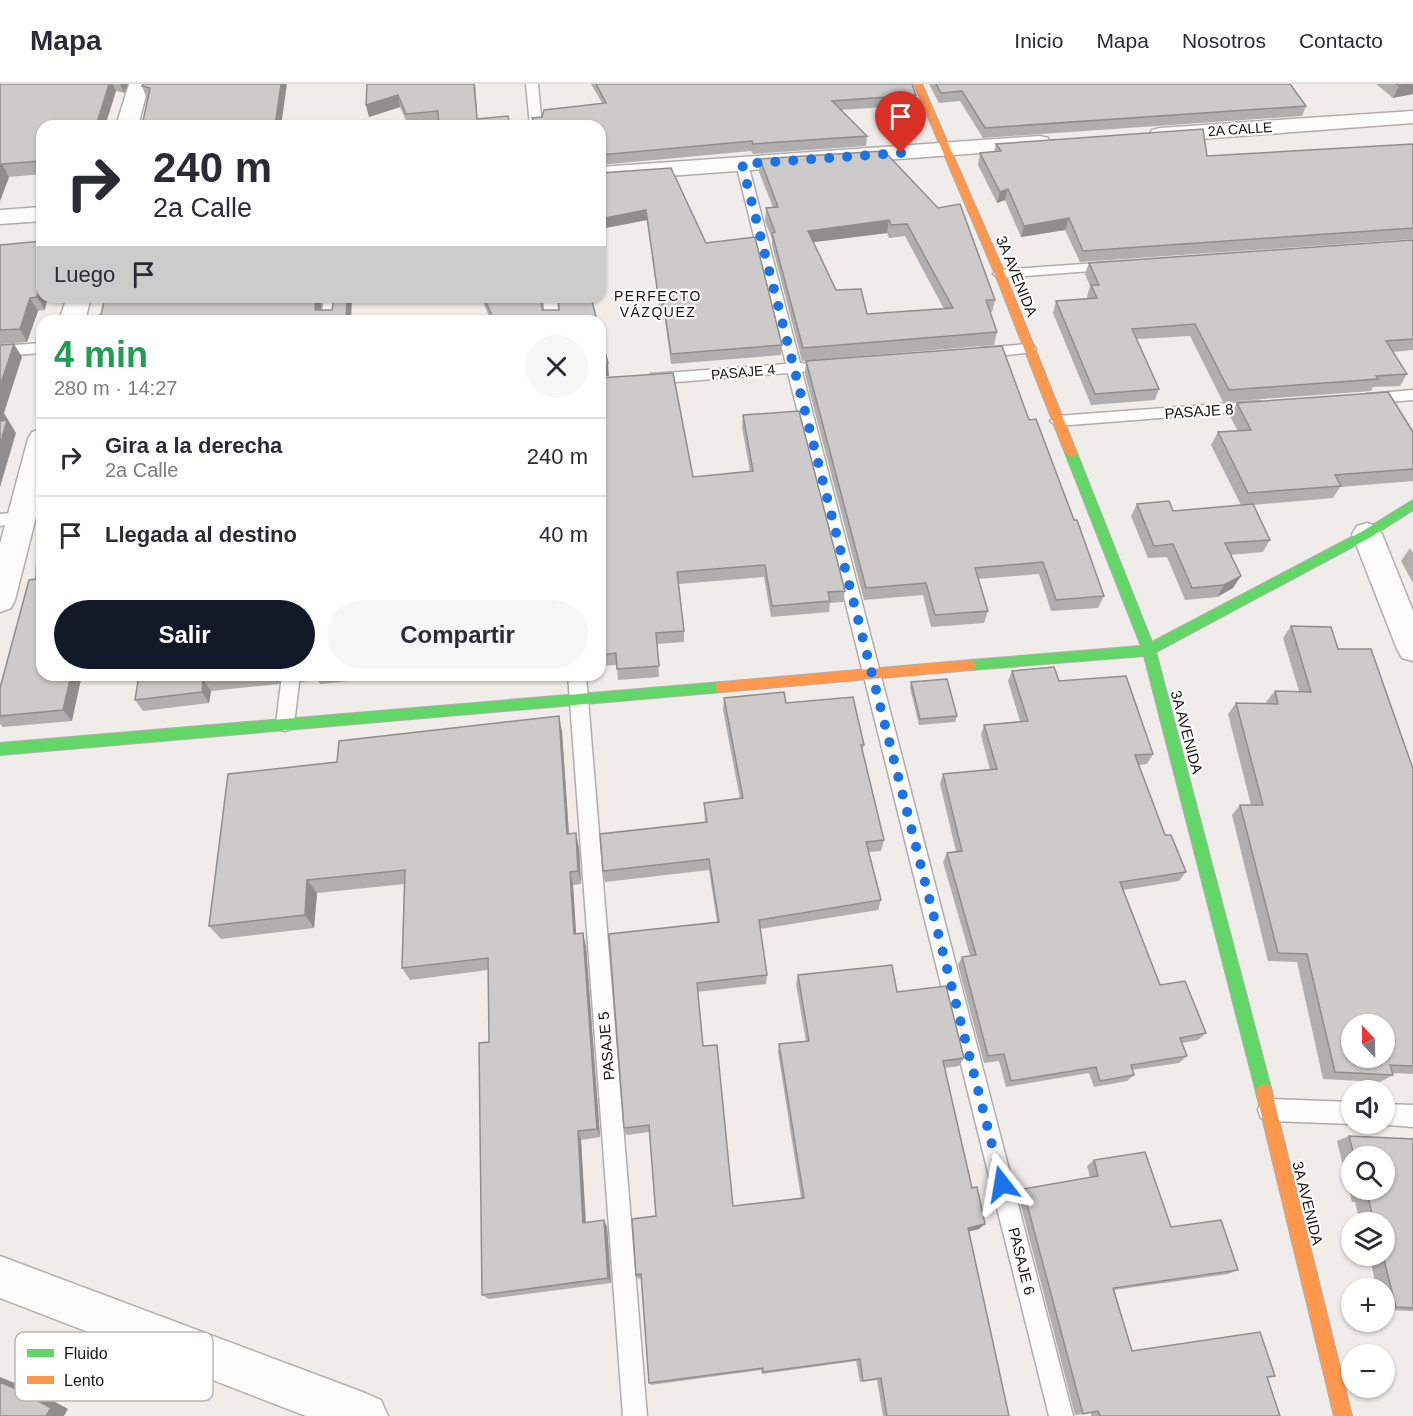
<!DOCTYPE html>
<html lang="es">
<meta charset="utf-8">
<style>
body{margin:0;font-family:Helvetica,sans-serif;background:#f7f7f7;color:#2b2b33;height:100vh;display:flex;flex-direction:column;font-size:22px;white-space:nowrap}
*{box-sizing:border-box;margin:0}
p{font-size:20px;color:#7c7c81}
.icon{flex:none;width:33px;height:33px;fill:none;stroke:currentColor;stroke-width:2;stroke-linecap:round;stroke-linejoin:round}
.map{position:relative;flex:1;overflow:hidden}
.panel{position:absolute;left:36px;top:231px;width:570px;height:366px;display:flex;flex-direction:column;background:#fff;border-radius:18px;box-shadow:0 2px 4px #0004}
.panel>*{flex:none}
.top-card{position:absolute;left:36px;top:36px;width:570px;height:183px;border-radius:18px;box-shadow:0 2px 4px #0004;background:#fff;color:#2b2b33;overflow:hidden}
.needle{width:39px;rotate:338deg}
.tools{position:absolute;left:1341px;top:930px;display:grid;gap:12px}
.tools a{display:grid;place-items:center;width:54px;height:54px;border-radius:50%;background:#fff;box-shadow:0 2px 4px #0004;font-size:30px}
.pin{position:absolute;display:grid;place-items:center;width:51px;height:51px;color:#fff;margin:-62px -26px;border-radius:50% 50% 50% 0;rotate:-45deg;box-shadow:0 0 6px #0007}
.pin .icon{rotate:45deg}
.me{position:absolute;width:66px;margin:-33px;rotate:346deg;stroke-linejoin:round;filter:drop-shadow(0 0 4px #0008)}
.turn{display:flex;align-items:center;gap:21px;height:126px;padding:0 18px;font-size:27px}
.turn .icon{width:78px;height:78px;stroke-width:2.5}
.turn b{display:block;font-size:42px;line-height:51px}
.then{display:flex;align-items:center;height:57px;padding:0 18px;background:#0003;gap:12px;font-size:22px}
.round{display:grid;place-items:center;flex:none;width:63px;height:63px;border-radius:32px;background:#f7f7f7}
.summary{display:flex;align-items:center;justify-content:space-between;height:102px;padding:0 18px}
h1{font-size:36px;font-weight:700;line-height:45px;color:#1e9e55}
.button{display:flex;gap:12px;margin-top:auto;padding:12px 18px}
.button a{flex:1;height:69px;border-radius:36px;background:#111827;color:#fff;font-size:24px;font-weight:700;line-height:69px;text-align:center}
.button a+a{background:#f7f7f7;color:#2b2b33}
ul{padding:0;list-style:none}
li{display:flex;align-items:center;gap:18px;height:78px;padding:0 18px;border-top:2px solid #e1e1e2}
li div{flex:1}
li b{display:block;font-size:22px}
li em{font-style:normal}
header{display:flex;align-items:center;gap:36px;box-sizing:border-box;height:84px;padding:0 30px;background:#fff;border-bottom:2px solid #e1e1e2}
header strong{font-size:28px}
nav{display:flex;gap:33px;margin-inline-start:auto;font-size:21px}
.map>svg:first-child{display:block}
</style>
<header>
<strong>Mapa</strong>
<nav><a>Inicio</a><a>Mapa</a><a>Nosotros</a><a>Contacto</a></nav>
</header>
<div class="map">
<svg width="1413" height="1332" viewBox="0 0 1413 1332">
<rect width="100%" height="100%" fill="#efecea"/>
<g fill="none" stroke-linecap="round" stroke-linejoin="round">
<!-- lane casing -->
<g stroke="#b0adac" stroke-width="3">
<path id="lane" d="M526,0H538L542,42H530Z
M742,76L748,80L800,279L811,280L813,283L811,286L802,288L1073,1332H1049L788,289L651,300L644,295L651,290L786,280L736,80Z
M1112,178L1117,179L1119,182L1117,185L1000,194L993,190L1000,186Z
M324,213H338L335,237H321Z
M543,213H557L559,237H545Z
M42,259V269L0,272V262Z
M1029,260L1034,262L1036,265L1034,268L980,274L973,269L980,264Z
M1413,306V316L1367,320L1360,315L1367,310Z
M1259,317L1266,322L1264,326L1057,342L1050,337L1057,332Z
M21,428L27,430L29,434L27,438L0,442V430Z
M282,591H300L294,640L291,645L285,647L279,645L276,640Z
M568,591H586L647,1332H623Z
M1269,1015L1352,1018L1353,1040L1269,1037L1261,1034L1258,1026L1261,1018Z
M1384,1020L1413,1021V1043L1378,1040H1384Z"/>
</g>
<!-- street casing -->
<g stroke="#b0adac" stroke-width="3">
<path id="street" d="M129,0H149L138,42H116Z
M1413,27V39L1160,58L1152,56L1149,51L1152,46L1160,44Z
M1040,52L1048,54L1051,59L1048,64L600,97V83Z
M42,123V137L0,140V126Z
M67,213H91L85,237H59Z
M42,345V409L15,516L11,524L0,528V460L28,355L32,348Z
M1367,439L1377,442L1382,450L1413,527V577L1402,574L1397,565L1352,450L1357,442Z
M0,1172L365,1309L381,1316L388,1332H306L0,1214Z"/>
</g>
<!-- fast casing -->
<g stroke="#b0adac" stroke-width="2">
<path id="fast" d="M1071,365L1077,369L1152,558L1363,447L1413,416V426L1371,453L1156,568L1272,1008L1270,1014L1264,1016L1258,1014L1256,1008L1144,572L971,586L965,581L971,576L1141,562L1065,369Z
M722,598L727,599L729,603L727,607L722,608L0,671V659Z"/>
</g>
<!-- slow casing -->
<g stroke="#b0adac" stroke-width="2">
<path id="slow" d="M914,0H922L1005,190L1077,369L1075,372L1071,373L1065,369L995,190Z
M971,576L977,581L971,586L722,608L717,607L715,603L717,599L722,598Z
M1264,1000L1270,1002L1272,1008L1352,1332H1334L1256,1008L1258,1002Z"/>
</g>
<!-- lane -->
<use href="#lane" fill="#fdfcfc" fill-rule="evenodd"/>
<!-- street -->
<use href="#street" fill="#fdfcfc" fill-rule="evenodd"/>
<!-- fast -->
<use href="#fast" fill="#63d668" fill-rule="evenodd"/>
<!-- slow -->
<use href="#slow" fill="#ff974d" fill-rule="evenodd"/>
</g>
<!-- wall -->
<path fill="#b0afae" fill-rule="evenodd" d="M0,0H128L124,9L116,7L105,42H42V90L9,93L0,117Z
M287,0L147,15L142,2Z
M367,0H475L438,39L408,41L400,23L369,33L366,21Z
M591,0H912L916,11L914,21L841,26L867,52L866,62L753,70L751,67L600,81V42H533L532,34L542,33L602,19Z
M929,0H1290L1306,22L1302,32L983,54L960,17L939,19Z
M1376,0H1413L1393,14Z
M996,60L1207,72L1413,60V155L1080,178L1065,146L1021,153L1005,116L997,119L978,81L980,69L994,68Z
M884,67L995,216L992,228H990L997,248L994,261L802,277L772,161V155L765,137L766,124L773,123L759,88L760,75ZM887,149L889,154L905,152L944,225L867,230L836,206L813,158Z
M600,89L706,159L782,261L781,271L671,280L664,227L660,228L647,136L600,145Z
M1413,156V266L1393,268L1407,290L1400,302L1373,303L1371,307L1223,318L1190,252L1137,255L1159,305L1155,316L1091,321L1053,229L1056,217L1088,215L1087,213L1090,202L1085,190L1089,179Z
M42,157L45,226L38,227L27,258L0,260V161Z
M481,213H541L542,226L597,237H491Z
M806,277L1029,336L1104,512L1098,524L1051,527L1039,490L978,495L988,527L984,539L931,543L923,511L864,516L805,290Z
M1237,319L1413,348V397L1340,403L1333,414L1253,421L1270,456L1263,468L1230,471L1233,504L1217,513L1185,516L1167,473L1148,474L1131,432L1137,420L1173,427L1241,421L1211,361L1218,348L1238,347L1230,332Z
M743,331L845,507L843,518L830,519L829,528L771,533L764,493L679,500L684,547V558L657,560L659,593L618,596L617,581L600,582V477H604L693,393L750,388L742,343Z
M1410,464L1413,469V499L1401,477Z
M36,495L72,637L3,643L0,640V604Z
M1291,542L1338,565L1413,685V990L1392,989L1393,991L1380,998L1323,995L1297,878L1268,877L1232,731L1240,721H1251L1228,630L1236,619H1267L1266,618L1275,607H1299L1283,554Z
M1012,587L1059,597L1153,670L1147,680L1139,681L1165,751L1186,788L1179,797L1123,806L1160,901L1206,949L1198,956L1182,959L1187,972L1179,979L1132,986L1134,991L1127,997L1094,1003L1089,989L1006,1003L999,977L984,979L958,881L962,873L970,872L943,778L947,769L956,767L940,700L943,690L990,686L981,651L984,641L1020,637L1008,597Z
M139,591H281L279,600L211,607L209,619L143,627L135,616Z
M298,591H371V595L320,600L318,596L301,598Z
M911,598L957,632L955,638L919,641L910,604Z
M724,614L786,619L864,661L862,667L884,756L881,767L868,768L881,816L878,826L760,845L767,891L766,900L697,908L703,962L733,1122L801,1114L778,968L779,960L806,957L796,900L798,891L897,908L964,974L959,982L945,984L979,1145L969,1147L1009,1332H883L877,1296L860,1298L856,1277L762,1290L761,1286L651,1301L649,1299L641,1194L638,1195L636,1191L656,1132L649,1048L626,1051L624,1044L717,838L709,786L605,798L603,787L705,739L704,719L740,715L723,626Z
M562,648L569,750L579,764L581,800L573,801L576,850L586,862L600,1053L581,1056L586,1138L604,1136L607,1143L611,1199L489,1215L482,1211L489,958L488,886L410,896L402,884L404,800L317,809L314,844L221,855L209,842L337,678Z
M1349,1052L1413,1056V1227L1384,1226V1204H1377L1369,1172H1384V1138H1360L1355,1118H1352L1337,1057ZM1352,1072H1384V1106H1352Z
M1094,1076L1171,1143L1238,1186L1228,1190L1114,1206L1132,1267L1267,1293L1280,1332H1091V1329L1075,1331L1018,1110L1023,1105L1090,1093L1087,1082Z"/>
<!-- shaded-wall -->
<path fill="#908e8d" d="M109,0H113L116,7L105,42H96Z
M120,0H128L124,9Z
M281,0H287L281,42H275Z
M474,0H475L478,42L477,35Z
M1410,0H1413V10L1393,14L1399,2Z
M398,11L400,23L369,33L366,21Z
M2,80L9,93L0,117V84Z
M1008,105L1005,116L997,119L1000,108Z
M646,126L647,136L600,145V135Z
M1069,134L1065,146L1021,153L1024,142Z
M889,136L887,149L807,159L808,147Z
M42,193V213H48L45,226L37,213Z
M316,213H322L320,237L315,226Z
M347,213H352L351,237H346Z
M30,214L38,227L27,258L20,245Z
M14,260L22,273L4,329L16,349L0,403V302Z
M608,279L609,292L600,293V280Z
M1241,492L1233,504L1217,513L1224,501Z
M71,591H82L72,637L63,626Z
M274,591H281L279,600Z
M203,596L211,607L209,619L202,608Z
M559,632L562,648L570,765L567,750Z
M576,749L579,764L581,800L578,787Z
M570,788L573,801L577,863L574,850Z
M307,796L317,809L314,844L305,831Z
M583,849L586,862L600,1053L597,1045Z
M578,1047L581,1056L586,1145L583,1139Z
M604,1136L607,1143L611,1199L608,1194Z
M985,1140L979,1145L963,1149L968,1144Z
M0,1293L37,1308L68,1325L64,1332H46L0,1298Z"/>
<!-- building -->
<path fill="#cdcbca" stroke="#908e8d" stroke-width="1.5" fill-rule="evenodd" d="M0,0H109L96,42H42V77L2,80L0,84Z
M143,0H281L275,42H142L150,4L142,2Z
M367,0H474L477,35L508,32L510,42H439L438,27L406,30L398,11L366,21Z
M596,0H912L916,11L832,17L867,52L753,60L752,57L600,71V42H536L532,34L542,33L544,26L606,19Z
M936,0H1290L1306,22L985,44L962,7L941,9Z
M1396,0H1410L1399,2Z
M329,38V42H286Z
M1203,45L1207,72L1413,60V144L1083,167L1069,134L1024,142L1008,105L1000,108L980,69L1001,67L996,60Z
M884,67L938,124L960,120L995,216H986L997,248L803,264L772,149L775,148L766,124L778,123L760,75ZM889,136L891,141L907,140L953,224L867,230L861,205L836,206L808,147Z
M671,84L706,159L755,153L782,261L671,270L663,217L659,218L646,126L600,135V89Z
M1413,156V255L1386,257L1407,290L1376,292L1378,295L1229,306L1195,240L1132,245L1159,305L1095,310L1056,217L1097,214L1091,201H1099L1089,179Z
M42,157V193L37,213L30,214L20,245L0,246V161Z
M105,213H316L315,226H332L334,213H347L346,237H97L99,231H101Z
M484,213H541L542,226H559L558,213H591L597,237H494Z
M425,234L426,237H408Z
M600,248L608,279L600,280Z
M14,260L0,302V261Z
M1002,262L1029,336L1036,335L1074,436H1077L1104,512L1056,516L1043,478L975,484L988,527L935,531L926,499L866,504L806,277Z
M673,289L693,393L753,387L743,331L799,327L845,507L828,508L830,517L772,522L765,481L677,488L684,547L656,549L659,582L617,585L616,569L600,571V477H604L600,429V294Z
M1388,308L1413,348V385L1335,391L1341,402L1248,409L1218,348L1251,346L1237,319Z
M7,336L0,361V337Z
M1169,417L1173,427L1253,420L1270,456L1225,459L1241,492L1224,501L1192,504L1173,460L1154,462L1137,420Z
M42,467V591H71L63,626L0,632V604L29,496L36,495L37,468Z
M1291,542L1331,543L1338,565H1371L1413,685V982L1390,981L1393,991L1335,988L1307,870L1278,869L1240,721H1263L1236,619L1278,620L1275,607L1311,608ZM1352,940H1384V974H1352Z
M1054,583L1059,597L1126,592L1153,670L1135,671L1165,751H1171L1186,788L1120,798L1160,901L1185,897L1206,949L1180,954L1187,972L1131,981L1134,991L1100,997L1096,983L1011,997L1004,970L988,972L962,873L976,871L947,769L962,767L943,690L997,685L984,641L1028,637L1012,587Z
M139,591H252L203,596L202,608L135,616Z
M947,595L957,632L920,635L911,598Z
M784,608L786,619L853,613L864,661H861L884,756L866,758L881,816L759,836L767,891L697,899L703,962L717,961L733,1122L804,1114L779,960L809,957L798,891L892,881L897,908L946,902L964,974L943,977L972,1104L977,1103L985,1140L968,1144L1009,1332H887L881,1294L863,1297L860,1275L763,1288V1284L649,1299L641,1190L636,1191L632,1135L656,1132L649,1041L624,1044L609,850L719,838L709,775L603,787L600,750L707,738L704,719L743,714L724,614Z
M559,632L567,750L576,749L578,787L570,788L574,850L583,849L597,1045L578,1047L583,1139L604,1136L608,1194L482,1211L479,959L489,958L488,874L402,884L405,786L307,796L305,831L209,842L228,690L337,678L339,657Z
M1349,1052L1413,1055V1224L1396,1223L1383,1172H1384V1138H1374L1368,1113H1365L1363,1106H1384V1072H1354Z
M1145,1068L1171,1143L1221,1136L1238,1186L1113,1204L1132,1267L1260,1248L1275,1292L1267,1293L1280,1332H1100L1098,1327L1083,1330L1023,1105L1098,1092L1094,1076Z
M0,1298L20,1307L51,1324L46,1332H0Z"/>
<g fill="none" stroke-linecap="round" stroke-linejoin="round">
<!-- route -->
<path stroke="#1a73e8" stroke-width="10" stroke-dasharray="0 18" d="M901,69L742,80L1002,1100"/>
</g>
<g text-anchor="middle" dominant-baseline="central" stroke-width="4.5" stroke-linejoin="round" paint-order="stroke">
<!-- far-street labels -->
<g font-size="14" fill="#161412" stroke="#fff">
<text transform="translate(1240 45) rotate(-4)">2A CALLE</text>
<text transform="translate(743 288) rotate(-5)">PASAJE 4</text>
</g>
<!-- far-neighbourhood labels -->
<g font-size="14" letter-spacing="1.5" fill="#161412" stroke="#fff">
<text x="658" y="212">PERFECTO<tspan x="658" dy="16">VÁZQUEZ</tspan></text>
</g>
<!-- street labels -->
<g font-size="15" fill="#161412" stroke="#fff">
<text transform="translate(1017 192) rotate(68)">3A AVENIDA</text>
<text transform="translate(1199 327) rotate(-4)">PASAJE 8</text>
<text transform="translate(1187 648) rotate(75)">3A AVENIDA</text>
<text transform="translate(606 962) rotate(-95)">PASAJE 5</text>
<text transform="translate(1308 1119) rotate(76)">3A AVENIDA</text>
<text transform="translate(1022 1177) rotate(76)">PASAJE 6</text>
</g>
</g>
<!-- legend -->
<rect x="15" y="1248" width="198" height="69" rx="9" fill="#fff" stroke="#b9b8b8" stroke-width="1.5"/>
<rect x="27" y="1265" width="27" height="8" fill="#63d668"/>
<rect x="27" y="1292" width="27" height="8" fill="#ff974d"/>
<g font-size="16" fill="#161412">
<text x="64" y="1275">Fluido</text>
<text x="64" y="1302">Lento</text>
</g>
</svg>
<div class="tools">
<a><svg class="needle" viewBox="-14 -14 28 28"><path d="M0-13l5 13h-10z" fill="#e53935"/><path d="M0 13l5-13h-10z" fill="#7c7c81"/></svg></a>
<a><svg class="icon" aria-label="sound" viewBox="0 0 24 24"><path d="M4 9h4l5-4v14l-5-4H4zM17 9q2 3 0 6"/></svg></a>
<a><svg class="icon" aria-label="search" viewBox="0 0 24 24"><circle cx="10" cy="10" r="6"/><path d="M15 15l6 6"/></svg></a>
<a><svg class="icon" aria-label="layers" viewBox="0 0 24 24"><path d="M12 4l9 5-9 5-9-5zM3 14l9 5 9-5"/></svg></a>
<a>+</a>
<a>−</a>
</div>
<div class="pin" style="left:901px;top:69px;background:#d93025"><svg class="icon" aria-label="arrive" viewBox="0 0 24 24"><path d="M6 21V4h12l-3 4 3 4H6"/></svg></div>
<svg class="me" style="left:1002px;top:1100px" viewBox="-20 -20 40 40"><path d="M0-17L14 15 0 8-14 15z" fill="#1a73e8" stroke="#fff" stroke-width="4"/></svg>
<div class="top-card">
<div class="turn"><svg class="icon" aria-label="right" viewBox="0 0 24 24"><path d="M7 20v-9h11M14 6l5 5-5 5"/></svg><div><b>240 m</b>2a Calle</div></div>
<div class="then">Luego<svg class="icon" aria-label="arrive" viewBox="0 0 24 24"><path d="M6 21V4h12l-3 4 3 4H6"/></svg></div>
</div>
<section class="panel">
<div class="summary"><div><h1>4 min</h1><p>280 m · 14:27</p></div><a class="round"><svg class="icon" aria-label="close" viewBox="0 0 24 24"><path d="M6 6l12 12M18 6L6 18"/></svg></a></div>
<ul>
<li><svg class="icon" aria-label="right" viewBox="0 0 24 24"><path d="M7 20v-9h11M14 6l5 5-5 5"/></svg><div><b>Gira a la derecha</b><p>2a Calle</p></div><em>240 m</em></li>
<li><svg class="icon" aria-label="arrive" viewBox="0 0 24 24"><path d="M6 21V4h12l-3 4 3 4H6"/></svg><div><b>Llegada al destino</b></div><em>40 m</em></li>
</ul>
<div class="button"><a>Salir</a><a>Compartir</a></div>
</section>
</div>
